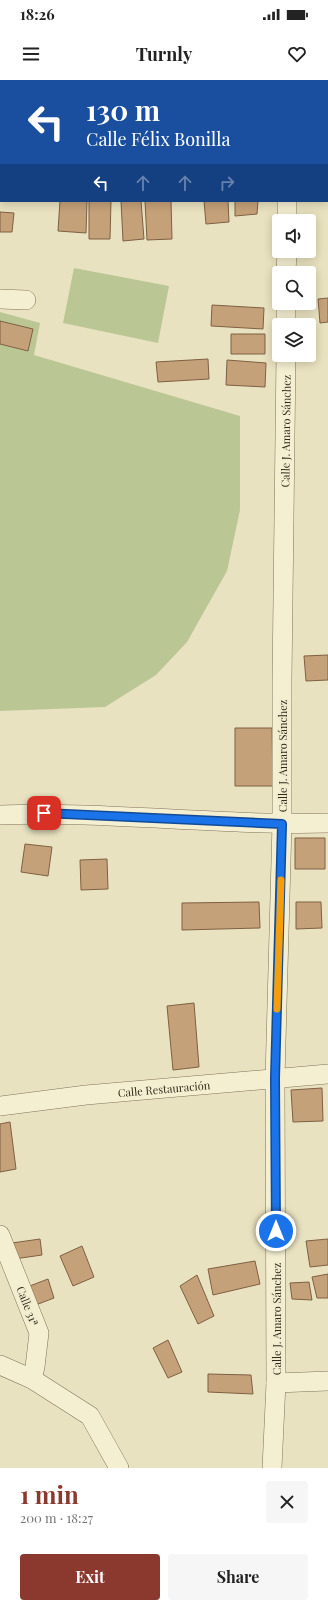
<!DOCTYPE html>
<meta charset="utf-8">
<style>
body{margin:0;font-family:"Playfair Display",serif;background:#f6f6f6;color:#222;height:100vh;display:flex;flex-direction:column;font-size:15px;white-space:nowrap}
*{box-sizing:border-box;margin:0}
p{font-size:13px;color:#767676}
.icon{flex:none;width:22px;height:22px;fill:none;stroke:currentColor;stroke-width:2;stroke-linecap:round;stroke-linejoin:round}
.map{position:relative;height:1388px;overflow:hidden}
.drawer{display:flex;flex-direction:column;background:#fff;flex:1}
.drawer>*{flex:none}
.top-card{position:absolute;left:0px;top:0px;width:328px;height:122px;box-shadow:0 2px 10px #0003;background:#1a4fa0;color:#fff;overflow:hidden}
.tools{position:absolute;left:272px;top:134px;display:grid;gap:8px}
.tools a{display:grid;place-items:center;width:44px;height:44px;border-radius:4px;background:#fff;box-shadow:0 2px 10px #0003;font-size:20px}
.pin{position:absolute;display:grid;place-items:center;width:34px;height:34px;color:#fff;margin:-17px;border-radius:8px;box-shadow:0 2px 6px #0006}
.me{position:absolute;width:44px;margin:-22px;rotate:0deg;stroke-linejoin:round;filter:drop-shadow(0 0 3px #0008)}
.turn{display:flex;align-items:center;gap:14px;height:84px;padding:0 20px;font-size:18px}
.turn .icon{width:52px;height:52px;stroke-width:2.5}
.turn b{display:block;font-size:28px;line-height:34px}
.lanes{display:flex;align-items:center;height:38px;padding:0 20px;background:#0003;justify-content:center;gap:20px;direction:ltr}
.lanes .off{opacity:.35}
.round{display:grid;place-items:center;flex:none;width:42px;height:42px;border-radius:4px;background:#f6f6f6}
.summary{display:flex;align-items:center;justify-content:space-between;height:68px;padding:0 20px}
h1{font-size:24px;font-weight:700;line-height:30px;color:#8b392f}
.cta{display:flex;gap:8px;margin-top:auto;padding:8px 20px}
.cta a{flex:1;height:46px;border-radius:4px;background:#8b392f;color:#fff;font-size:16px;font-weight:700;line-height:46px;text-align:center}
.cta a+a{background:#f6f6f6;color:#222}
.status{display:flex;justify-content:space-between;align-items:center;height:28px;padding:0 20px;background:#fff;direction:ltr}
.status svg{height:11px;fill:currentColor}
header{display:flex;justify-content:space-between;align-items:center;height:52px;padding:0 20px;background:#fff;font-size:18px;font-weight:700}
.map>svg:first-child{display:block}
</style>
<div class="status"><b>18:26</b><svg viewBox="0 0 49 12"><path d="M0 12V9h3v3zM5 12V6h3v6zM10 12V3h3v9zM15 12V0h3v12zM26 1h20v11H26zM47 4h2v5h-2z"/></svg></div>
<header><svg class="icon" aria-label="menu" viewBox="0 0 24 24"><path d="M4 6h16M4 12h16M4 18h16"/></svg>Turnly<svg class="icon" aria-label="heart" viewBox="0 0 24 24"><path d="M12 20l-8-8c-3-5 5-10 8-4 3-6 11-1 8 4z"/></svg></header>
<div class="map">
<svg width="328" height="1388" viewBox="0 0 328 1388">
<rect width="100%" height="100%" fill="#e9e2c0"/>
<!-- green -->
<path fill="#bbc695" d="M74,188L169,206L158,263L63,243Z
M0,232L40,243L34,275L240,336V430L227,491L187,562L156,595L105,627L0,631Z"/>
<!-- building -->
<path fill="#c5a179" stroke="#7e6042" d="M0,13H1V39H0Z
M327,28H328V64H327Z
M0,44H1L0,66Z
M0,97H1V121H0Z
M60,121H87L86,153L58,151Z
M89,121H111L110,159H89Z
M121,121H141L144,159L123,161Z
M145,121H171L172,159L147,160Z
M204,121H228L229,142L206,144Z
M235,121H258L257,134L235,136Z
M0,132L14,133L12,152H0Z
M328,218V242L320,243L318,219Z
M212,225L264,228L263,249L211,246Z
M0,241L33,249L28,271L0,264Z
M231,254H265V274H231Z
M208,279L209,299L158,302L156,282Z
M227,280L266,283L265,307L226,305Z
M328,575V600L306,601L304,576Z
M235,648H272L273,706H235Z
M295,758H325V789H295Z
M25,764L52,767L48,796L21,792Z
M107,779L108,809L81,810L80,780Z
M259,822L260,848L182,850V823Z
M296,822H321L322,848L296,849Z
M194,923L199,987L173,990L167,926Z
M322,1008L323,1041L293,1042L291,1010Z
M10,1042L16,1089L0,1092V1044Z
M40,1159L42,1175L14,1179L12,1163Z
M328,1159V1185L310,1187L306,1161Z
M82,1166L94,1197L73,1206L60,1176Z
M255,1181L260,1204L213,1215L208,1189Z
M328,1194V1218H317L312,1197Z
M197,1195L214,1236L198,1244L180,1206Z
M48,1199L54,1218L33,1226L27,1207Z
M309,1202L312,1220L292,1219L290,1203Z
M168,1260L182,1292L168,1298L153,1268Z
M208,1294L251,1295L253,1314L208,1312Z"/>
<g fill="none" stroke-linecap="round" stroke-linejoin="round">
<!-- minor casing -->
<g stroke="#81735a" stroke-width="20">
<g id="minor">
<path d="M327,90H328"/>
<path d="M0,93H1"/>
<path d="M287,141V121"/>
<path d="M286,193L287,171"/>
<path d="M0,219L26,220"/>
<path d="M286,245V223"/>
<path d="M0,735C109,731 219,746 328,743"/>
<path id="s1" d="M0,1026L86,1015L328,994"/>
<path d="M0,1155L39,1253L35,1287L32,1299"/>
<path d="M0,1285L32,1299L90,1336L119,1388"/>
<path d="M276,1303L328,1301"/>
<path id="s2" d="M272,1388L276,1303L275,998L282,744V600L286,275"/>
</g>
</g>
<!-- minor -->
<use href="#minor" stroke="#f5efd2" stroke-width="19"/>
</g>
<g fill="none" stroke-linecap="round" stroke-linejoin="round">
<!-- route casing -->
<g stroke="#114b97" stroke-width="10">
<path id="route" d="M44,733L282,744L275,998L276,1151"/>
</g>
<!-- route -->
<use href="#route" stroke="#1a73e8" stroke-width="7"/>
<!-- slow -->
<path stroke="#f59e0b" stroke-width="7" d="M277,929L281,800"/>
</g>
<g text-anchor="middle" dominant-baseline="central" stroke-width="4" stroke-linejoin="round" paint-order="stroke">
<!-- street labels -->
<g font-size="11" fill="#32291d" stroke="#f2eccf">
<text stroke="none"><textPath href="#s2" startOffset="1037">Calle J. Amaro Sánchez</textPath></text>
<text transform="translate(282 676) rotate(-90)">Calle J. Amaro Sánchez</text>
<text stroke="none"><textPath href="#s1" startOffset="165">Calle Restauración</textPath></text>
<text transform="translate(28 1226) rotate(69)">Calle 31ª</text>
<text transform="translate(276 1239) rotate(-90)">Calle J. Amaro Sánchez</text>
</g>
</g>
</svg>
<div class="tools">
<a><svg class="icon" aria-label="sound" viewBox="0 0 24 24"><path d="M4 9h4l5-4v14l-5-4H4zM17 9q2 3 0 6"/></svg></a>
<a><svg class="icon" aria-label="search" viewBox="0 0 24 24"><circle cx="10" cy="10" r="6"/><path d="M15 15l6 6"/></svg></a>
<a><svg class="icon" aria-label="layers" viewBox="0 0 24 24"><path d="M12 4l9 5-9 5-9-5zM3 14l9 5 9-5"/></svg></a>
</div>
<div class="pin" style="left:44px;top:733px;background:#d93025"><svg class="icon" aria-label="arrive" viewBox="0 0 24 24"><path d="M6 21V4h12l-3 4 3 4H6"/></svg></div>
<svg class="me" style="left:276px;top:1151px" viewBox="-20 -20 40 40"><circle r="17" fill="#1a73e8" stroke="#fff" stroke-width="3"/><path d="M0-11L8 9 0 5-8 9z" fill="#fff"/></svg>
<div class="top-card">
<div class="turn"><svg class="icon" aria-label="left" viewBox="0 0 24 24"><path d="M17 20v-9H6M10 6l-5 5 5 5"/></svg><div><b>130 m</b>Calle Félix Bonilla</div></div>
<div class="lanes"><svg class="icon" aria-label="left" viewBox="0 0 24 24"><path d="M17 20v-9H6M10 6l-5 5 5 5"/></svg><svg class="icon off" aria-label="ahead" viewBox="0 0 24 24"><path d="M12 20V5M6 11l6-6 6 6"/></svg><svg class="icon off" aria-label="ahead" viewBox="0 0 24 24"><path d="M12 20V5M6 11l6-6 6 6"/></svg><svg class="icon off" aria-label="right" viewBox="0 0 24 24"><path d="M7 20v-9h11M14 6l5 5-5 5"/></svg></div>
</div>
</div>
<section class="drawer">
<div class="summary"><div><h1>1 min</h1><p>200 m · 18:27</p></div><a class="round"><svg class="icon" aria-label="close" viewBox="0 0 24 24"><path d="M6 6l12 12M18 6L6 18"/></svg></a></div>
<div class="cta"><a>Exit</a><a>Share</a></div>
</section>
